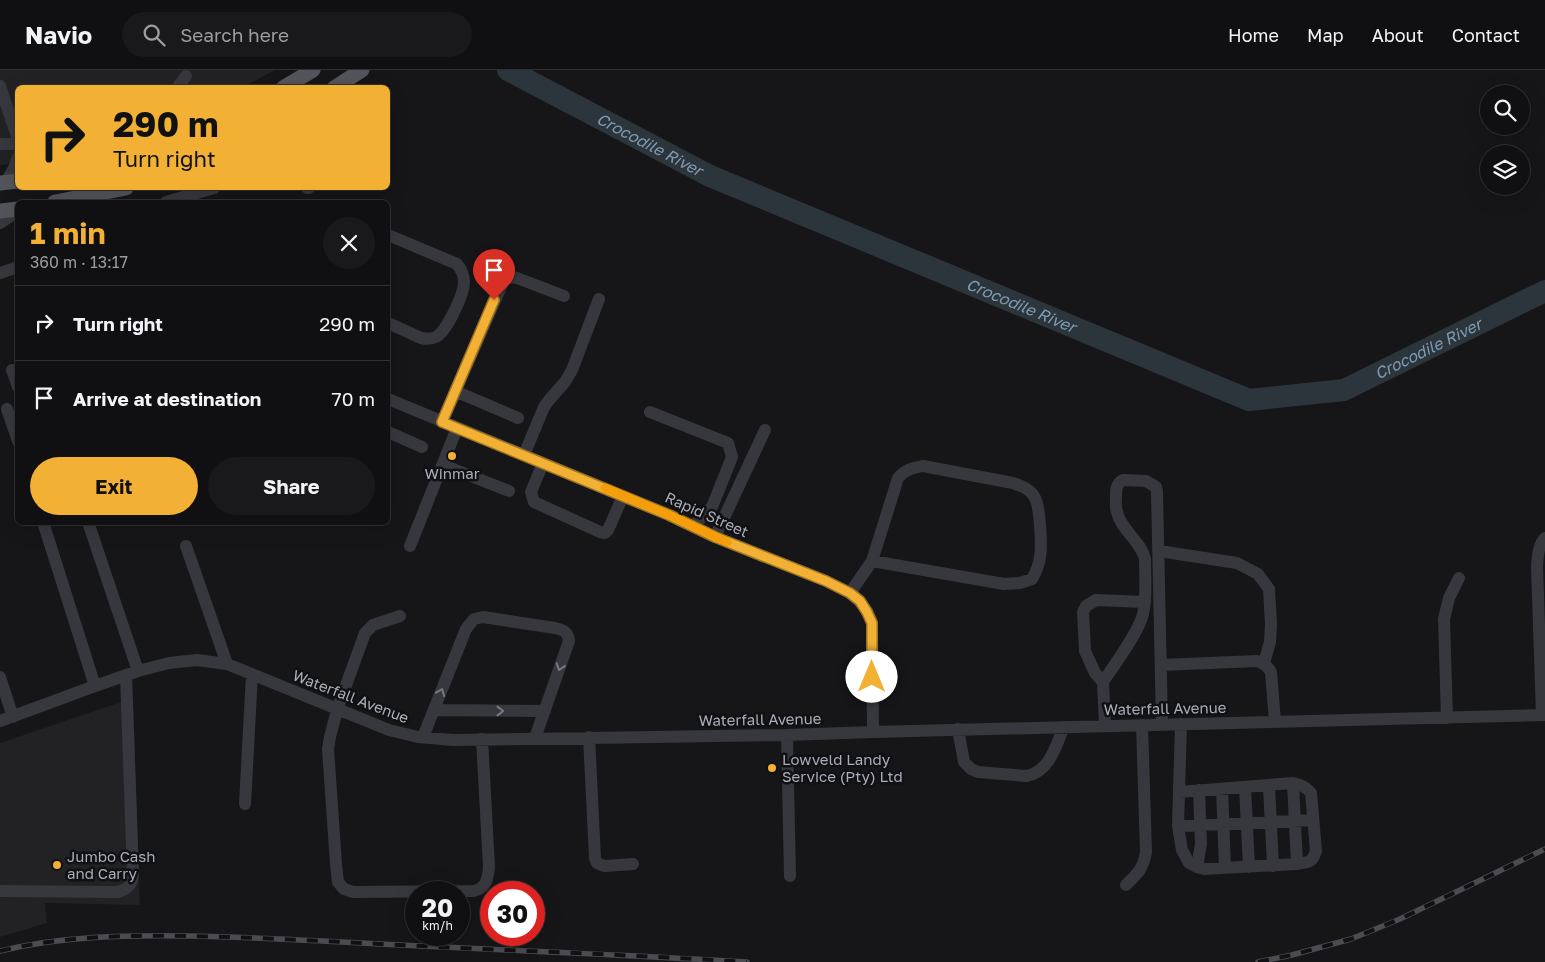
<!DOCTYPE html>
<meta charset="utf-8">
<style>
body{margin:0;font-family:"Golos Text",sans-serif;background:#19191b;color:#f1f3f6;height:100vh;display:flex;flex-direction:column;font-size:19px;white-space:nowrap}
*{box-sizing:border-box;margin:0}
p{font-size:16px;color:#9c9d9f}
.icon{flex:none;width:28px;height:28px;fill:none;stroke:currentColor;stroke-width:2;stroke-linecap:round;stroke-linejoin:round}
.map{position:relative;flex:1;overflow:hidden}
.side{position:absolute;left:15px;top:130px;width:375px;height:325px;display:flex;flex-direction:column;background:#101012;border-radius:8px;box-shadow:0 5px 20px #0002,0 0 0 1px #303032}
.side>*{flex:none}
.top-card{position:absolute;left:15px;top:15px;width:375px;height:105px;border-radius:8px;box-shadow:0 5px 20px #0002,0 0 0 1px #303032;background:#f2b134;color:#111;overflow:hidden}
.controls{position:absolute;left:1480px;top:15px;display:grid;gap:10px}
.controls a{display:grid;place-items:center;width:50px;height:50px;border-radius:50%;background:#101012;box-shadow:0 5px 20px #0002,0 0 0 1px #303032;font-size:25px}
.speed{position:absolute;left:405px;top:811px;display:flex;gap:10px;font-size:25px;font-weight:700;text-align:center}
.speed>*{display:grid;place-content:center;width:65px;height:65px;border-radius:50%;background:#101012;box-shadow:0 5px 20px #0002,0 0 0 1px #303032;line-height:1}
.speed small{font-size:12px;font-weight:400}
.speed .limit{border:8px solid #d22;background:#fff;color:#111}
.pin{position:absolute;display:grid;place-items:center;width:42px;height:42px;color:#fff;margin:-51px -21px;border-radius:50% 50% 50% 0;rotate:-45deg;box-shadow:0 0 5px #0007}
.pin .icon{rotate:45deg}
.me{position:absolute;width:55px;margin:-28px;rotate:0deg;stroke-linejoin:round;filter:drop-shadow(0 0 4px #0008)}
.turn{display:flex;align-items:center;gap:18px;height:105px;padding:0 15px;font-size:22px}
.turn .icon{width:65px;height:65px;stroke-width:2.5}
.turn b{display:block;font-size:35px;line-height:42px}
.round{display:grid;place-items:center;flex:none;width:52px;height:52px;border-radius:26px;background:#19191b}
.headline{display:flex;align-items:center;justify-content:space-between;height:85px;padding:0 15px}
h1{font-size:30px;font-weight:700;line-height:38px;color:#f2b134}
.button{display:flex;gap:10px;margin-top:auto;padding:10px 15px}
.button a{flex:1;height:58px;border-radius:30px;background:#f2b134;color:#111;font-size:20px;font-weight:700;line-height:58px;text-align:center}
.button a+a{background:#19191b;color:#f1f3f6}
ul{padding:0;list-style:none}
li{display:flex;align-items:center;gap:15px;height:75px;padding:0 15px;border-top:1px solid #303032}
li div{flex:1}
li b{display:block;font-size:19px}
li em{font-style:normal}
header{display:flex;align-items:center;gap:30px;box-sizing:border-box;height:70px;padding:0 25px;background:#101012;border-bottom:1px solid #303032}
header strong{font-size:24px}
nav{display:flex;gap:28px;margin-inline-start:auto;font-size:18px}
.search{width:350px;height:45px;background:#19191b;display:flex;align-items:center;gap:12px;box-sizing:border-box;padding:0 18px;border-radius:28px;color:#9c9d9f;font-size:19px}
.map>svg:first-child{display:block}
</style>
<header>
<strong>Navio</strong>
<div class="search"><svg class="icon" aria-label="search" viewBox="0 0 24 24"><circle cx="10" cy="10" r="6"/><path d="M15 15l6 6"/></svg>Search here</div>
<nav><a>Home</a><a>Map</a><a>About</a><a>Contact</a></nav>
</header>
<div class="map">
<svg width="1545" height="892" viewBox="0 0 1545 892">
<rect width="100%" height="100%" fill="#161618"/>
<!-- built -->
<path fill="#222225" d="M0,0H275L243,17L18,18L17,93L0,95Z
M133,628L140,835L45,833L47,853L0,867V673Z"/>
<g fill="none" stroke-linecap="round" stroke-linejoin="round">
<!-- river -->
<path stroke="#2c353c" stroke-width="22" id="s1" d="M508,0L710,106L1249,330L1344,320L1545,221"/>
<!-- minor -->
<path stroke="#37383d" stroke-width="12" d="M0,16L18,69
M177,18L186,6
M0,74H18
M6,112L14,98L18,87
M307,118H309
M166,132L214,118
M0,153L18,141
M388,165L457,194C461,199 464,205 464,212C464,224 447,261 436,267C432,269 426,269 421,268L388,253
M0,203L18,197
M12,300L18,317
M455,321L518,348
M388,329L669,445L715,467L826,511L850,523L859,531L867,541L872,553L873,662
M7,339L18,371
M650,342L728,373L732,387L712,437L693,456
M442,352L504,210L512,207L517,208L564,226
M388,362L422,377
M524,385L544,337L549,330L565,312L572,300L599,229
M543,393L531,422L534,432L600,462L605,463L608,460L623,426
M443,395L509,421
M43,452L95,616
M88,452L138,601
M715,467L765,360
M186,476L227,594
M410,476L457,358
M1159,481L1237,493L1258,504L1269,519L1271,554L1270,572L1264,593
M850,523L872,491L898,408C906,399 912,398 923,396L1013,413C1021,416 1031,419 1035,428C1040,437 1042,476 1040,487C1039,495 1036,502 1032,509L1020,513L1004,514L872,491
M400,546L373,555L365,563L337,640L330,667L328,679L336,794L338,812L344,819L353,822L474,821C486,818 488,809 489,797L482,669
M1161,595L1257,591C1264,594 1268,596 1271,602L1275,652
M0,607L13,647
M1103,612C1114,595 1139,562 1143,544C1147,526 1145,507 1145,489C1141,471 1121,460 1117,442C1115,437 1116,432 1116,427C1116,419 1116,414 1123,410L1146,411L1156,417L1157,422L1162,654
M434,640L545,641
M1542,645L1537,496C1538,485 1538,476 1545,468
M1447,648L1444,549L1449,528L1459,508
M0,651L95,616L138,601L169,593L197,590L227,594L389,660L418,667L453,670L787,665L873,662L1545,645
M1105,656L1103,612L1095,603L1085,581L1083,542L1086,536L1096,530L1145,532
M958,659L964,692L971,699L978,702L1026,706C1050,702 1056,675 1064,657
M787,665L790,806
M423,667L466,559L474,549L483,547L555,558C564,560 568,562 569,571L535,668
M589,667L595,788L597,793L604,796L633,794
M1293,713L1297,794
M1269,716L1273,796
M1245,717L1249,797
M1222,719L1225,798
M1179,722L1293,713C1301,715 1305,716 1311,723L1316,781C1312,793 1309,792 1297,794L1204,799L1197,797L1189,793L1182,780L1178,756L1181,654
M245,734L252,604
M1178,756L1313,750
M1197,797L1201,774L1199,720
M1126,815C1138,803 1143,799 1146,782L1142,655
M0,821L117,822C127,820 132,815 133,805L126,605"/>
<!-- major -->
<path stroke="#53555c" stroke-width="15" d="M283,18L313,0
M334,18L362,0
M0,113L18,111
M55,132L126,118
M0,141L18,139"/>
<!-- rail casing -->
<g stroke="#4a4c52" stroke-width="5.5">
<path id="rail" d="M0,881C62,866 125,865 188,866C246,867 304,870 362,873C490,880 619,884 747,892
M1258,892L1292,885L1351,869L1400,849L1545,779"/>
</g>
<!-- rail -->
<use href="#rail" stroke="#111113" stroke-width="4" stroke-dasharray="11" stroke-linecap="butt"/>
</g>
<!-- one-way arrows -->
<defs><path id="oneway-chevron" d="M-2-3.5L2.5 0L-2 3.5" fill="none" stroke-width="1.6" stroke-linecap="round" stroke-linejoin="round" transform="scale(1.25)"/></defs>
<g stroke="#757881">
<use href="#oneway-chevron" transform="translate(560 597) rotate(109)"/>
<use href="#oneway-chevron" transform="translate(441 622) rotate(-68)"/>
<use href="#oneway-chevron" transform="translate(500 641)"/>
</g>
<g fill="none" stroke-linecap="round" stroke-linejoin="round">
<!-- route casing -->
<g stroke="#9d7322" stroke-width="12">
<path id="route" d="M494,230L442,352L669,445L715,467L826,511L850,523L860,531L867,542L872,553V607"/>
</g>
<!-- route -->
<use href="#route" stroke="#f2b134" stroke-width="9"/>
<!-- slow -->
<path stroke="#f59e0b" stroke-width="9" d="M605,418L669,445L727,472"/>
</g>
<!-- markers -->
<g fill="#f2b134" stroke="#111113" stroke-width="2">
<circle cx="452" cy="386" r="5"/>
<circle cx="772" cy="698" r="5"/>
<circle cx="57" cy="795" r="5"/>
</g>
<g text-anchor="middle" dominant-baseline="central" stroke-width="5" stroke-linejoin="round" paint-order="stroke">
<!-- poi labels -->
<g font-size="15" fill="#a8adb8" stroke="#111113" text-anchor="start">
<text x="452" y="403" text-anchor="middle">Winmar</text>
<text x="782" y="689">Lowveld Landy<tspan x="782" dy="17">Service (Pty) Ltd</tspan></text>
<text x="67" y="786">Jumbo Cash<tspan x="67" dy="17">and Carry</tspan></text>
</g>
<!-- street labels -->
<g font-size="15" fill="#a8adb8" stroke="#111113">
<text transform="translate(707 444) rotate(24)">Rapid Street</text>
<text transform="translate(351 626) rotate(21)">Waterfall Avenue</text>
<text transform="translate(1165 638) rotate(-1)">Waterfall Avenue</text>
<text transform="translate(760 649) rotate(-1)">Waterfall Avenue</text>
</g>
<!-- water labels -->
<g font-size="16" font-style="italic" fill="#7f9bb3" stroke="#111113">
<text stroke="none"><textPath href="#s1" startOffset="160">Crocodile River</textPath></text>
<text stroke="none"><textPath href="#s1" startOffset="565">Crocodile River</textPath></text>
<text stroke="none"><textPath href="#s1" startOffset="1001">Crocodile River</textPath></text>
</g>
</g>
</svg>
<div class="controls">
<a><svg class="icon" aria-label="search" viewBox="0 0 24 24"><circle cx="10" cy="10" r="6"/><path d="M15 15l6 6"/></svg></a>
<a><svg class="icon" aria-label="layers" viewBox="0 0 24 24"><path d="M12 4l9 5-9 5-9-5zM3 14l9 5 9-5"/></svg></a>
</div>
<div class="speed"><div>20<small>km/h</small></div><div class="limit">30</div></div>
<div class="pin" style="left:494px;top:230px;background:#d93025"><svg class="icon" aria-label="arrive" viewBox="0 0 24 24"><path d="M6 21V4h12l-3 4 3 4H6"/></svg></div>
<svg class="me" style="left:872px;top:607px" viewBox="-20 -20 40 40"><circle r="19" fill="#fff"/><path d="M0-13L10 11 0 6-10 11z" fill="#f2b134"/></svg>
<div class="top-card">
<div class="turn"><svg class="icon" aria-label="right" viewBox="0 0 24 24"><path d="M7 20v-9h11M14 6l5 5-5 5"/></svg><div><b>290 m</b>Turn right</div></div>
</div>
<section class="side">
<div class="headline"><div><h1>1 min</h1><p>360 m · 13:17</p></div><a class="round"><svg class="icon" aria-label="close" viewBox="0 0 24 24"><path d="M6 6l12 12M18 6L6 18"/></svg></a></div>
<ul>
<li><svg class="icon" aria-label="right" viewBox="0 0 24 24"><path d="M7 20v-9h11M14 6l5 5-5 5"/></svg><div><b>Turn right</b></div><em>290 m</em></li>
<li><svg class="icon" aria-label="arrive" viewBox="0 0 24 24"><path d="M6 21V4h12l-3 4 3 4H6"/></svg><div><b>Arrive at destination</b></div><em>70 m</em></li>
</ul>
<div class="button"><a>Exit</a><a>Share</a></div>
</section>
</div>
